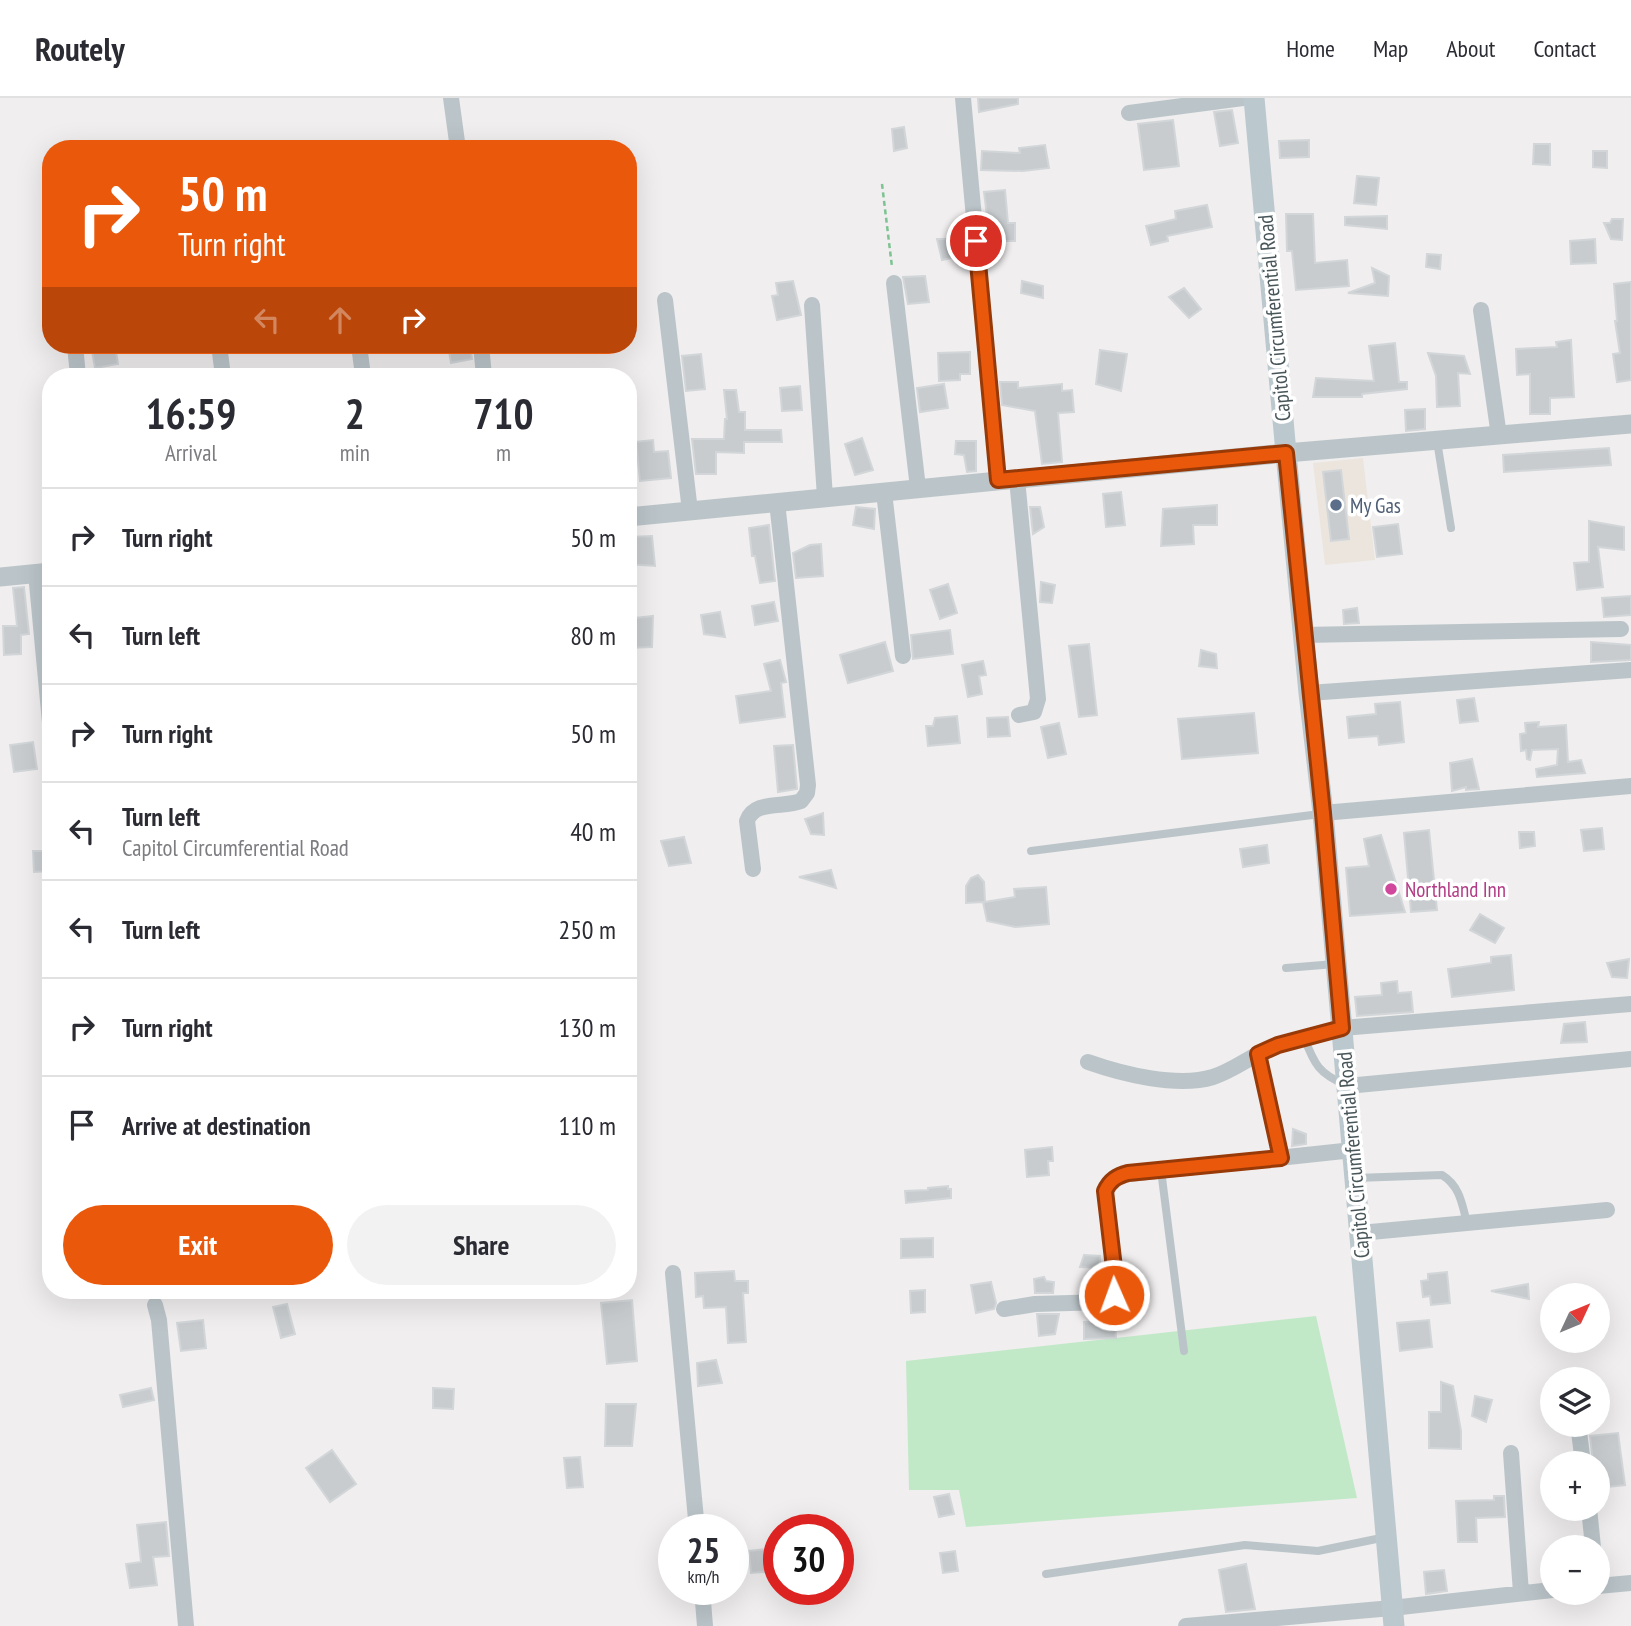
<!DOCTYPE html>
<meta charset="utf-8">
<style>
body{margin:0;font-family:"PT Sans Narrow",sans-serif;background:#f2f2f3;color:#2b2b33;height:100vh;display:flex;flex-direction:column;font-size:26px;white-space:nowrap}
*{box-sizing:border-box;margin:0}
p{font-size:23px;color:#7c7c81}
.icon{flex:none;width:38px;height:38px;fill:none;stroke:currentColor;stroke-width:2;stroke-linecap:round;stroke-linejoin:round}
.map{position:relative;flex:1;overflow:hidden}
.side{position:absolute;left:42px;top:270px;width:595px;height:931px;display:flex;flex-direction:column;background:#fff;border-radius:28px;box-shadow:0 7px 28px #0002}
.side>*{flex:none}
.guide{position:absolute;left:42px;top:42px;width:595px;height:214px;border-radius:28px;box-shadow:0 7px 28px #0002;background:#ea580c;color:#fff;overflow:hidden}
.needle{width:46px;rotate:46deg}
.fabs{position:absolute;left:1540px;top:1185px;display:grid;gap:14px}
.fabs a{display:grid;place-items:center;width:70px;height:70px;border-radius:50%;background:#fff;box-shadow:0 7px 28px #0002;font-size:35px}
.speed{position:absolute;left:658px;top:1416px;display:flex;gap:14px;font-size:35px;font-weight:700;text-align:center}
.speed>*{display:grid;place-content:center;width:91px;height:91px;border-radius:50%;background:#fff;box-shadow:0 7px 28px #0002;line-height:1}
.speed small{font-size:18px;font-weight:400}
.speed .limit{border:10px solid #d22;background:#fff;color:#111}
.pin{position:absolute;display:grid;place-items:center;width:60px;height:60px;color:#fff;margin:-30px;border:4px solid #fff;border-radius:50%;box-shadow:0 2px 7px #0007}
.me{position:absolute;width:77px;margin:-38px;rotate:358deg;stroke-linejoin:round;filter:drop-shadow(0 0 5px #0008)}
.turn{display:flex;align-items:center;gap:24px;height:147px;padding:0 21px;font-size:32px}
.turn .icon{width:91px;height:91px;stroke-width:2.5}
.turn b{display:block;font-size:49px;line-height:60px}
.lanes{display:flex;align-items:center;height:66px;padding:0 21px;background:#0003;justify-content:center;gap:35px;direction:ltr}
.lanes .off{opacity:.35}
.eta{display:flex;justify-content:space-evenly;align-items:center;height:119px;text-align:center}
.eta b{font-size:42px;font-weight:600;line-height:49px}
.cta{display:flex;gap:14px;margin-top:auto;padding:14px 21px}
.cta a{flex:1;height:80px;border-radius:42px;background:#ea580c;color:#fff;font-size:28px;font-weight:600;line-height:80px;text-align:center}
.cta a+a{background:#f2f2f3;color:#2b2b33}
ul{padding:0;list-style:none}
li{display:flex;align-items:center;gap:21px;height:98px;padding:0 21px;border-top:2px solid #e1e1e2}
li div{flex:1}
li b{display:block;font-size:26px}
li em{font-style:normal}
header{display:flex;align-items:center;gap:42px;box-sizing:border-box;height:98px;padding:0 35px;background:#fff;border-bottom:2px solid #e1e1e2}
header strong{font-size:33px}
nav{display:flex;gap:38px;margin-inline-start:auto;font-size:24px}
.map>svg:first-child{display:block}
</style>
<header>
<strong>Routely</strong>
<nav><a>Home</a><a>Map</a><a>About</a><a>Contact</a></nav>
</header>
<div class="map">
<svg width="1631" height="1528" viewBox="0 0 1631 1528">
<rect width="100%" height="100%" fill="#f0eeee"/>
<!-- commercial -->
<path fill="#ebe5dd" d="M1363,360L1375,462L1325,467L1313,365Z"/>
<!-- green -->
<path fill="#c1e9c8" d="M1316,1218L1357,1400L966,1429L959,1392H909L906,1263Z"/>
<!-- building -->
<path fill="#c8cccf" stroke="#d2d6d9" stroke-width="2" d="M978,0H1018V6L979,14Z
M1232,12L1238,45L1220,48L1214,14Z
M1173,22L1179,68L1144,72L1138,26Z
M904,29L907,50L894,53L892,31Z
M1309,42V59L1280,60L1279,43Z
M1534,46H1550V67L1533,66Z
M1045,47L1049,70L1023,73L981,72L982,53L1020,55L1019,50Z
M1593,53H1607V70L1593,69Z
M1357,78L1379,80L1376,107L1354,105Z
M1005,92L1008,125H1015V143H990L984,94Z
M1207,107L1212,129L1167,138L1168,143L1151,147L1146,128L1176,121L1175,113Z
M1286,116H1313L1315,165L1347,162L1349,188L1296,192L1292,153H1287Z
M1387,118V131L1345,127V119Z
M1612,121H1623L1622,142L1611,141L1604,125H1610Z
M937,141H955L960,158L942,162Z
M1595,141L1596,165L1571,166L1570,143Z
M1427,156L1441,157L1440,171L1426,169Z
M1372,170L1389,178L1388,198L1348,195L1375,185Z
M925,178L929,204L908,206L903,179Z
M793,183L801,217L777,222L772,198L778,197L776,185Z
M1022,183L1043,188V200L1021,195Z
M1631,184V282L1617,284L1613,256L1620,255L1615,223H1617L1614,186Z
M1184,190L1201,211L1189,220L1169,199Z
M1571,242L1574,299L1550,300V316H1530V276L1517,277L1516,251L1557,249L1556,244Z
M1395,245L1399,284H1407V291L1362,296V299H1313L1316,280L1374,283L1369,248Z
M91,247H115L118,266L95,270Z
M448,247H470L472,261L451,265Z
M1100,252L1127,256L1121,293L1096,286Z
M970,254V276H960V282L939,283L938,255Z
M1428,255L1464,258L1470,276L1458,275L1460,308L1437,309L1436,278Z
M701,256L705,291L686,293L682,258Z
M1000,284H1018V290L1062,286V293L1072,292L1074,314L1058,315L1062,364L1042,366L1035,313L1002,307Z
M944,286L948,310L920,314L917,290Z
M800,288L802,312L782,313L780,290Z
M724,292H736L739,314H745V332H781L782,344H744V355L716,354V376H696L692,341H724L725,321H727Z
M1425,311V331L1406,333L1405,312Z
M862,340L873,372L855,377L845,346Z
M653,342L654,354L668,353L671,380L640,383L636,344Z
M956,343H976V373L967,374L964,357L955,356Z
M1609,350L1611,367L1504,374L1503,357Z
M1341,372L1349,441L1331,443L1323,374Z
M1121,394L1125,427L1106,429L1103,396Z
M1217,407V427H1193L1194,446L1161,448L1163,411Z
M856,409L875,411L874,431L853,427Z
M1030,409H1040L1044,429L1033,436Z
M1589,423L1624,429V452L1598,449L1603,489L1577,492L1574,465L1589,464Z
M1398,426L1402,456L1377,459L1373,429Z
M769,427L775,483L760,485L755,458H752L749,430Z
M652,438L655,468L628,466V439Z
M821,446L823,478L796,480L793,455L810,447Z
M1041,484L1055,487L1052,505L1040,504Z
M948,486L957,515L940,521L930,492Z
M24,489L29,536L21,537V556L4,557L3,528H17L13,490Z
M1631,498V517L1604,519L1602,500Z
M774,504L778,523L755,527L752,508Z
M1357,510L1359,525L1344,526L1343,512Z
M720,514L725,539L704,536L701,517Z
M653,518L652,549L628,550V521Z
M950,532L953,556L913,561L911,537Z
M885,544L893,573L848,585L840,557Z
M1591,544L1631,547V562L1591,564Z
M1089,546L1097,617L1079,619L1069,548Z
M1201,552L1216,556L1217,570L1199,568Z
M780,562L786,584L781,585L785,619L740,625L736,598L771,593L764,566Z
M983,563L986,577L979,578L982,596L968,599L962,567Z
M1474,600L1478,623L1460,625L1457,602Z
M1400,604L1404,644L1379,647L1378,638L1349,640L1347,619L1376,616L1375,606Z
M1254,615L1258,655L1182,661L1178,621Z
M957,618L960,645L928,648L926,628H933L935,620Z
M1008,619L1010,638L988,639L987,620Z
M1539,624L1538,629L1566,627L1568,664L1581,662L1585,675L1537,679L1536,671L1557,667L1558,651L1532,652L1530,662L1527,661L1526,652L1521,653L1520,636L1526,635L1525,625Z
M1059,625L1066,656L1048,660L1041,629Z
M33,644L37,671L14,674L10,647Z
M793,647L797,691L778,694L774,648Z
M1472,661L1479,691L1466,692V689L1452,693L1450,665Z
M823,715L824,737L811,736L805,721Z
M1602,730L1604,751L1584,753L1581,732Z
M1429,732L1437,812L1411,814L1404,735Z
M1519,734H1534L1535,748L1520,750Z
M1381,737L1405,814L1350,818L1346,770L1369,768L1364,741Z
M684,739L691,765L669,768L661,743Z
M1267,747L1269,765L1243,769L1240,751Z
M33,753H51V773L34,774Z
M831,772L836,790L799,779Z
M978,777L984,784L985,804L1015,799L1014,791L1046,789L1049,826L1015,829L987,823L983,804L966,805V788L971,780Z
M1480,816L1504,830L1495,845L1470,832Z
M1511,857L1514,892L1452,899L1448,871L1491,865V859Z
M1629,861L1627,880L1612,879L1607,865Z
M1397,883L1398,895L1411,894L1413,914L1357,918L1355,899L1382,897L1381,885Z
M1585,924L1587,944L1561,945L1564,926Z
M1293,1031L1306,1036V1046L1292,1048Z
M1052,1049L1053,1063H1048L1049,1077L1027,1079L1025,1052Z
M948,1088V1091H951V1100L906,1105L905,1093L928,1092V1090Z
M933,1140V1159L901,1160V1141Z
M1084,1157L1100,1158V1170L1080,1169Z
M734,1173L735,1183H748V1195H743L746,1244L728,1245L726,1209L704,1210L703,1198L696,1199L695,1175Z
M1447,1174L1450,1205L1431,1207L1430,1198L1423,1199L1421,1183L1428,1182V1176Z
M1044,1179L1046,1183L1054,1184L1053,1195H1035L1034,1181Z
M991,1184L996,1205L994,1211L976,1215L971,1187Z
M1528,1186L1529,1201L1491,1193Z
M925,1192V1214L911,1215L910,1193Z
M632,1202L637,1263L607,1266L601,1205Z
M287,1206L295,1236L281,1240L273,1209Z
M1037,1216H1059L1055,1236L1039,1238Z
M203,1222L206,1250L181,1253L177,1225Z
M1429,1222L1432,1249L1400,1253L1397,1225Z
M1115,1223L1116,1240L1084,1241V1224Z
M716,1262L722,1285L698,1288L697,1265Z
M1441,1284L1453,1288L1461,1333V1351L1429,1350V1314H1441Z
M151,1290L154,1302L123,1309L120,1297Z
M433,1290L454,1291L453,1311L433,1310Z
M1475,1298L1492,1302L1486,1324L1472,1318Z
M606,1306H636L632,1348H605Z
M1618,1335L1625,1387L1598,1390V1365H1593L1590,1338Z
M332,1352L356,1386L330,1404L306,1370Z
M580,1359L583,1389L567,1390L564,1360Z
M949,1396L954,1416L939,1419L934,1399Z
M1494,1398H1504L1505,1419L1476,1420L1477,1444H1458L1456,1403L1494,1402Z
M166,1424L169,1458L153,1459L157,1487L130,1490L126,1466L141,1464L137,1427Z
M776,1450L778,1473L751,1475L749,1453Z
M955,1453L958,1473L943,1475L940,1455Z
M1246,1466L1255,1511L1226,1514L1219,1472Z
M1444,1472L1447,1493L1426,1496L1424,1474Z"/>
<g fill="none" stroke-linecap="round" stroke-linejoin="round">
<!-- path -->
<path stroke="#7dc391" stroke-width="2.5" stroke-dasharray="5 3.5" stroke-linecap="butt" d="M882,86L892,169"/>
<!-- service -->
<path stroke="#bbc5c9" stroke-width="8" d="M1437,343L1451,430
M1031,753L1320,716
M1286,870L1335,866
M1304,939C1314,966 1319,976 1346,987
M1161,1072L1184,1253
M1355,1080L1442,1077C1460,1088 1462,1106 1467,1125
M1046,1476L1245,1447L1318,1453L1386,1439"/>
<!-- minor -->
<path stroke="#bbc5c9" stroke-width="16" d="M451,0L458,51
M963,0L998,382
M1129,15L1243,0
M894,185L918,390
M665,202L690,413
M812,207L825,399
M1481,212L1499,338
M75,247L78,278
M219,247L223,278
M359,247L363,278
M481,247L484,278
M1017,381L1038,601L1034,614L1019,617
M884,394L903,558
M36,475L51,635
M1303,537L1621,531
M1309,595L1631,572
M1323,715L1631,688
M753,771L747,723C754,702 783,710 801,703L807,695L808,687L777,404
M1258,956L1278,947L1342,930L1631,906
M1088,964C1122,976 1177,990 1213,979C1229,974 1243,964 1258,956L1281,1060
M1347,988L1631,961
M1360,1135L1607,1112
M673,1175L697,1432
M155,1207L159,1222L186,1528
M1004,1211L1035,1206L1106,1204L1114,1197L1115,1178L1105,1093L1108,1086L1120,1077L1353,1052
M1578,1326L1583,1365
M1511,1355L1521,1495
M1589,1410L1593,1449
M1598,1488L1631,1485
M702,1491L705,1528
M1186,1528L1392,1510L1552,1492"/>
<!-- tertiary -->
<path stroke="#bbc5c9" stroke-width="19" d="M628,419L1286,355L1631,326
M0,479L51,474"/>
<!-- secondary -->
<path stroke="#bbc8ce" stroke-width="21" d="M1254,0L1286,355L1309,595L1323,715L1394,1528"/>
</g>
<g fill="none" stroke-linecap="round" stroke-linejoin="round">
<!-- route casing -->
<g stroke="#983908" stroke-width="18">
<path id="route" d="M976,143L998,382L1286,355L1323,715L1342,930L1278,947L1258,956L1281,1060L1128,1075C1117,1078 1110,1082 1105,1093L1115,1178L1114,1197"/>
</g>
<!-- route -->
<use href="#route" stroke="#ea580c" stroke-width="12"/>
</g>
<!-- markers -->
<circle fill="#5c6f8a" stroke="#fff" stroke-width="2.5" cx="1336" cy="407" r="7"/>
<circle fill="#d1479c" stroke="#fff" stroke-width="2.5" cx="1391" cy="791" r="7"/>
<g text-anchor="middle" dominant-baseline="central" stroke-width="7" stroke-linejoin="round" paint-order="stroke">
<!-- street labels -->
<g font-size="21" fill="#485559" stroke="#fff">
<text transform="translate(1274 220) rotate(-95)">Capitol Circumferential Road</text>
<text transform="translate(1353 1057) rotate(-95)">Capitol Circumferential Road</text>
</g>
<!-- service labels -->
<g font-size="21" fill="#4e5e75" stroke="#fff" text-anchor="start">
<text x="1350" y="407">My Gas</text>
</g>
<!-- hotel labels -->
<g font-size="21" fill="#b23c85" stroke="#fff" text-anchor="start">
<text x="1405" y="791">Northland Inn</text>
</g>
</g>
</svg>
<div class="fabs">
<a><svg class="needle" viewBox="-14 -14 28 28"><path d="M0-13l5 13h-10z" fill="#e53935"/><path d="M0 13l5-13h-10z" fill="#7c7c81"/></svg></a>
<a><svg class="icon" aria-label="layers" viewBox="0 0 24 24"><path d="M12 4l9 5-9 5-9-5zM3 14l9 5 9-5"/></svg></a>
<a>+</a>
<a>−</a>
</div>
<div class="speed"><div>25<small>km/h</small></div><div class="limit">30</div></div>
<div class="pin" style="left:976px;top:143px;background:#d93025"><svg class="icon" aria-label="arrive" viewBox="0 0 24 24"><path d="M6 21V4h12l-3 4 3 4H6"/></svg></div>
<svg class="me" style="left:1114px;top:1197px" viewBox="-20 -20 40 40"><circle r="17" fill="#ea580c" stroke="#fff" stroke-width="3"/><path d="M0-11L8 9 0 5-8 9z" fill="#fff"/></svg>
<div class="guide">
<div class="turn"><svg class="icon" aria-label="right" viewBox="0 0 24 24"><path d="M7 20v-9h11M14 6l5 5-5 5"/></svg><div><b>50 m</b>Turn right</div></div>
<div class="lanes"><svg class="icon off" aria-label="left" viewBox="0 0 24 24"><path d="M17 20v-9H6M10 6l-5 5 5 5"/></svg><svg class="icon off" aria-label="ahead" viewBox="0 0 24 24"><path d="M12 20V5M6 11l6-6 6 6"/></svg><svg class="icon" aria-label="right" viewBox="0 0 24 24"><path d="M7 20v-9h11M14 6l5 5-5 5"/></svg></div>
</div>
<section class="side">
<div class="eta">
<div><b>16:59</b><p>Arrival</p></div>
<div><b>2</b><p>min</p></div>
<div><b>710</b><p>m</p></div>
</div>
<ul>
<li><svg class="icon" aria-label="right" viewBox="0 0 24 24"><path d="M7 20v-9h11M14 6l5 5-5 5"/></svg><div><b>Turn right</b></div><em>50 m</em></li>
<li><svg class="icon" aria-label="left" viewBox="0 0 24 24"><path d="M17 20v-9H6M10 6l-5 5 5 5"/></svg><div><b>Turn left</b></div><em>80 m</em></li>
<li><svg class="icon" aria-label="right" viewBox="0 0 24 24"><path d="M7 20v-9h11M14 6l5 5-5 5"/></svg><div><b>Turn right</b></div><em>50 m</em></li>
<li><svg class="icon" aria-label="left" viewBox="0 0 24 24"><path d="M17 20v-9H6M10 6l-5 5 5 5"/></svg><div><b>Turn left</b><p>Capitol Circumferential Road</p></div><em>40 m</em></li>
<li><svg class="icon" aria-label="left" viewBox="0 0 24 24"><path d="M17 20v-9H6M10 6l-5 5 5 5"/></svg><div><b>Turn left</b></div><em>250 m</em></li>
<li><svg class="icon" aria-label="right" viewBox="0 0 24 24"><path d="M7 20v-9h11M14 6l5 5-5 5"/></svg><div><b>Turn right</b></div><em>130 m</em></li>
<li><svg class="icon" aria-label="arrive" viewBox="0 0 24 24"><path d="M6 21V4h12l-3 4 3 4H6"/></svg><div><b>Arrive at destination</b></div><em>110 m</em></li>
</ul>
<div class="cta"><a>Exit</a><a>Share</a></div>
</section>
</div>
